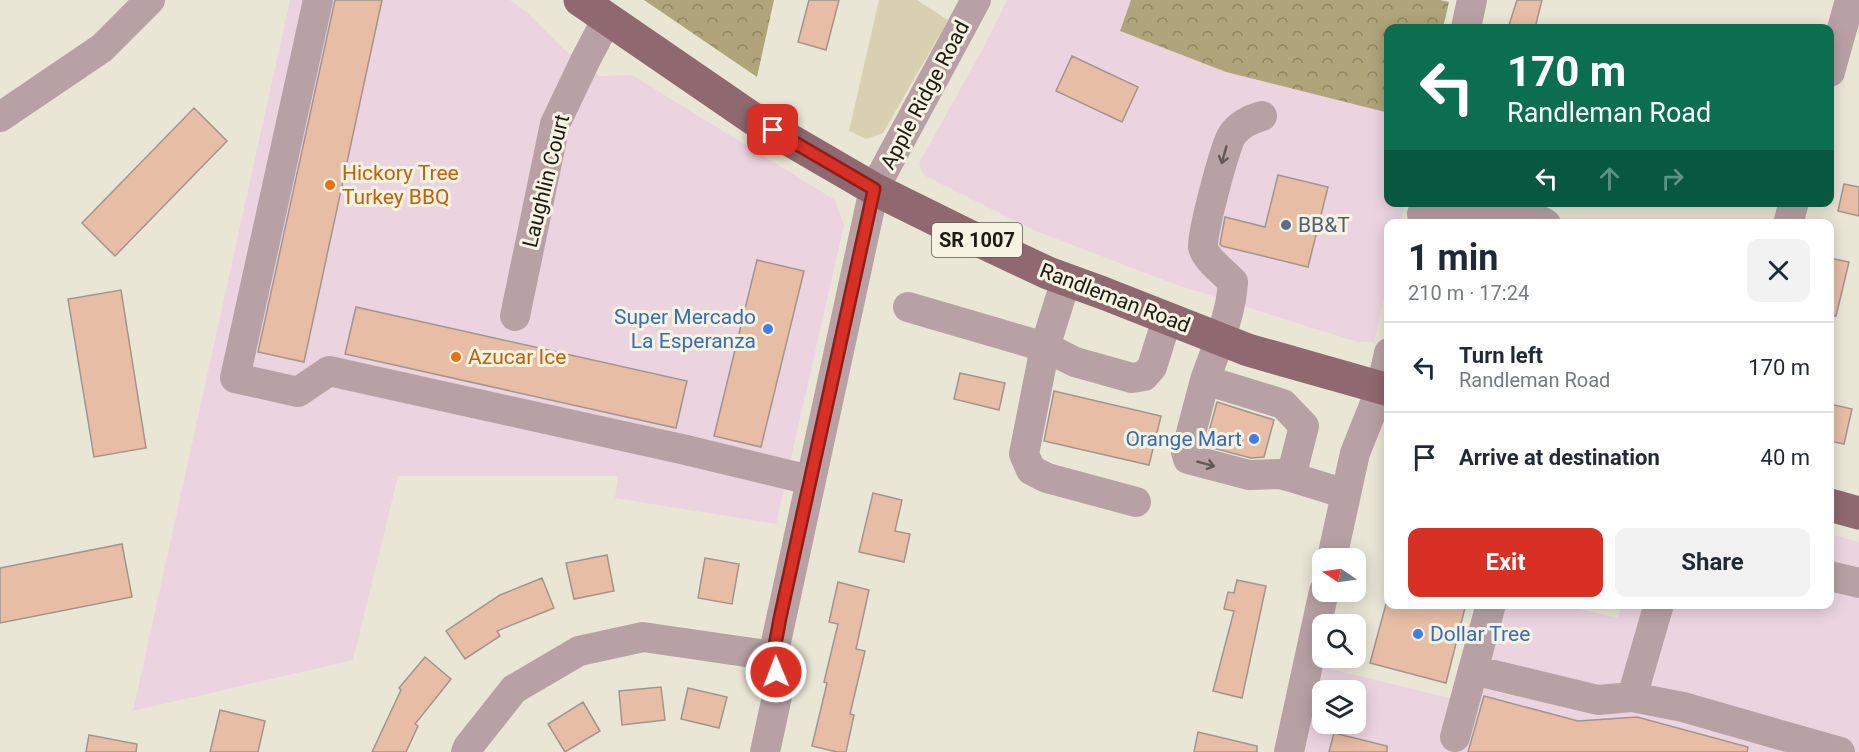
<!DOCTYPE html>
<meta charset="utf-8">
<style>
body{margin:0;font-family:Roboto,sans-serif;background:#f2f2f3;color:#1f2937;height:100vh;display:flex;flex-direction:column;font-size:22px;white-space:nowrap}
*{box-sizing:border-box;margin:0}
p{font-size:20px;color:#747a83}
.icon{flex:none;width:33px;height:33px;fill:none;stroke:currentColor;stroke-width:2;stroke-linecap:round;stroke-linejoin:round}
.map{position:relative;flex:1;overflow:hidden}
.sheet{position:absolute;left:1384px;top:219px;width:450px;height:390px;display:flex;flex-direction:column;background:#fff;border-radius:12px;box-shadow:0 3px 15px #0003}
.sheet>*{flex:none}
.banner{position:absolute;left:1384px;top:24px;width:450px;height:183px;border-radius:12px;box-shadow:0 3px 15px #0003;background:#0b6e4f;color:#fff;overflow:hidden}
.needle{width:39px;rotate:283deg}
.fabs{position:absolute;left:1312px;top:548px;display:grid;gap:12px}
.fabs a{display:grid;place-items:center;width:54px;height:54px;border-radius:12px;background:#fff;box-shadow:0 3px 15px #0003;font-size:30px}
.pin{position:absolute;display:grid;place-items:center;width:51px;height:51px;color:#fff;margin:-26px;border-radius:12px;box-shadow:0 3px 9px #0006}
.me{position:absolute;width:66px;margin:-33px;rotate:359deg;stroke-linejoin:round;filter:drop-shadow(0 0 4px #0008)}
.turn{display:flex;align-items:center;gap:21px;height:126px;padding:0 24px;font-size:27px}
.turn .icon{width:78px;height:78px;stroke-width:2.5}
.turn b{display:block;font-size:42px;line-height:51px}
.lanes{display:flex;align-items:center;height:57px;padding:0 24px;background:#0003;justify-content:center;gap:30px;direction:ltr}
.lanes .off{opacity:.35}
.round{display:grid;place-items:center;flex:none;width:63px;height:63px;border-radius:12px;background:#f2f2f3}
.overview{display:flex;align-items:center;justify-content:space-between;height:102px;padding:0 24px}
h1{font-size:36px;font-weight:700;line-height:45px}
.primary-button{display:flex;gap:12px;margin-top:auto;padding:12px 24px}
.primary-button a{flex:1;height:69px;border-radius:12px;background:#d93025;color:#fff;font-size:24px;font-weight:700;line-height:69px;text-align:center}
.primary-button a+a{background:#f2f2f3;color:#1f2937}
ul{padding:0;list-style:none}
li{display:flex;align-items:center;gap:18px;height:90px;padding:0 24px;border-top:2px solid #e0e1e3}
li div{flex:1}
li b{display:block;font-size:22px}
li em{font-style:normal}
.map>svg:first-child{display:block}
</style>
<div class="map">
<svg width="1859" height="752" viewBox="0 0 1859 752">
<defs>
<pattern id="forest-crowns" width="20" height="18" patternUnits="userSpaceOnUse" patternTransform="scale(1.5)"><rect width="20" height="18" fill="#afa47a"/><path d="M2 6a3 3 0 1 1 6 0M12 15a3 3 0 1 1 6 0" fill="none" stroke="#8e8563"/></pattern>
</defs>
<rect width="100%" height="100%" fill="#eae6d6"/>
<!-- commercial -->
<path fill="#ebd4e0" fill-rule="evenodd" d="M290,0H510L528,13L565,50L600,76L632,75L835,200L844,225L776,524L615,498L618,476H398L353,660L133,711Z
M1007,0H1131L1120,31L1226,72L1389,113V202L1405,203L1401,223L1389,224V276L1374,342H1357L1177,285L1033,230L923,175L919,163L986,43Z
M1830,534L1859,542V752H1299L1318,666L1454,699L1479,605H1562L1618,618L1622,605L1830,604ZM1323,690H1356V723H1323Z"/>
<!-- green -->
<path fill="#d8d0b1" d="M879,0H917L948,20L883,133L866,139L849,131Z"/>
<!-- forest -->
<path fill="url(#forest-crowns)" d="M644,0H774L757,77Z
M1131,0H1440L1449,2L1443,28H1389V113L1226,72L1120,31Z"/>
<!-- building -->
<path fill="#e7bda5" stroke="#a3948c" stroke-width="1.5" d="M335,0H382L304,362L258,352Z
M809,0H839L826,50L798,42Z
M1517,0H1542L1535,28H1508Z
M1072,56L1138,87L1122,122L1056,91Z
M194,108L227,141L115,256L82,223Z
M1278,175L1328,187L1308,267L1222,246L1220,244L1225,217L1265,227Z
M1844,184L1859,187V216L1838,211Z
M1830,258L1849,262L1836,316H1830Z
M757,260L804,271L761,447L714,436Z
M121,290L146,448L94,457L68,299Z
M356,307L687,381L676,428L345,354Z
M960,373L1005,383L999,410L954,399Z
M1054,391L1161,416L1149,465L1044,441Z
M1217,402L1274,420L1264,457L1251,458L1205,446Z
M1830,404L1852,409L1844,444L1830,441Z
M873,493L902,500L895,531L910,534L904,562L859,552Z
M122,544L132,597L0,623V568Z
M607,555L614,591L574,599L566,563Z
M705,558L739,564L732,604L698,598Z
M542,578L554,608L497,631L500,636L465,659L446,631L500,595Z
M1237,580L1266,586L1242,698L1213,691L1234,611L1224,609L1228,592L1234,593Z
M838,582L869,590L856,649L865,651L850,714L854,715L846,752H837L812,746L827,683L824,682L838,624L829,622Z
M1386,604H1466L1446,683L1370,663Z
M425,657L451,679L415,724L418,726L406,752H372L401,690L399,688Z
M661,687L665,720L622,725L619,691Z
M688,688L727,697L719,728L681,719Z
M1484,696L1578,721L1637,717L1748,747L1747,752H1468Z
M583,702L600,731L565,752L548,724Z
M220,710L265,721L258,752H210Z
M1198,732L1257,746V752H1194Z
M1334,733L1387,746V752H1329Z
M89,735L137,744L136,752H86Z"/>
<g fill="none" stroke-linecap="round" stroke-linejoin="round">
<!-- minor -->
<path stroke="#b8a1a5" stroke-width="30" d="M318,0L235,378L298,392L329,371L686,450L810,480
M1466,28L1472,0
M1830,72L1850,0
M1262,116C1251,119 1239,125 1232,135C1225,145 1201,237 1203,247C1206,260 1224,272 1233,282C1231,316 1216,349 1205,380L1283,404L1304,426L1291,477L1346,494
M0,117L102,48L150,0
M1422,214C1437,217 1449,219 1464,215C1472,213 1480,208 1487,207C1496,207 1540,218 1546,224
M1788,224L1794,202
M1066,280L1045,347L1024,454L1031,470L1047,478L1136,502
M908,307L1045,347L1075,362L1132,378L1144,376L1152,367L1167,319
M515,316L555,124L586,59L607,19
M1205,380L1186,452L1188,459L1249,475L1280,474L1291,477
M1332,558L1355,453L1381,388L1389,353
M1830,576L1859,583
M1659,604L1632,697L1683,707L1840,752
M1473,670L1598,700L1632,697
M1455,737L1491,604
M466,752L468,747L514,689L579,651L643,637L773,656
M765,752L779,687L773,656L874,189L976,0
M1289,752L1324,591"/>
<!-- major -->
<path stroke="#8f696f" stroke-width="33" d="M580,0L752,118L874,189L965,234L1048,273L1103,293L1248,350L1389,390
M1830,505L1859,513"/>
</g>
<!-- one-way arrows -->
<defs><path id="oneway-shaft" d="M-6 0H5M1.5-3L5.5 0L1.5 3" fill="none" stroke-width="1.6" stroke-linecap="round" stroke-linejoin="round" transform="scale(1.5)"/></defs>
<g stroke="#625755">
<use href="#oneway-shaft" transform="translate(1224 155) rotate(106)"/>
<use href="#oneway-shaft" transform="translate(1206 464) rotate(15)"/>
</g>
<g fill="none" stroke-linecap="round" stroke-linejoin="round">
<!-- route casing -->
<g stroke="#8d1f18" stroke-width="15">
<path id="route" d="M773,130L874,189L780,618L773,656L776,672"/>
</g>
<!-- route -->
<use href="#route" stroke="#d93025" stroke-width="10"/>
</g>
<!-- markers -->
<g fill="#e8710a" stroke="#f7f3e3" stroke-width="2">
<circle cx="330" cy="185" r="6"/>
<circle cx="456" cy="357" r="6"/>
</g>
<circle fill="#5c6f8a" stroke="#f7f3e3" stroke-width="2" cx="1286" cy="225" r="6"/>
<g fill="#3f7fe0" stroke="#f7f3e3" stroke-width="2">
<circle cx="768" cy="329" r="6"/>
<circle cx="1254" cy="439" r="6"/>
<circle cx="1418" cy="634" r="6"/>
</g>
<g text-anchor="middle" dominant-baseline="central" stroke-width="6" stroke-linejoin="round" paint-order="stroke">
<!-- shield labels -->
<rect fill="#f7f3e3" stroke="#5d5b52" stroke-width="1.5" x="932" y="223" width="90" height="34" rx="4.5"/>
<g font-size="20" font-weight="bold" fill="#1b1a14">
<text x="977" y="240">SR 1007</text>
</g>
<!-- street labels -->
<g font-size="21" fill="#1b1a14" stroke="#f7f3e3">
<text transform="translate(925 95) rotate(-62)">Apple Ridge Road</text>
<text transform="translate(546 181) rotate(-76)">Laughlin Court</text>
<text transform="translate(1115 298) rotate(21)">Randleman Road</text>
</g>
<!-- food labels -->
<g font-size="21" fill="#c56008" stroke="#f7f3e3" text-anchor="start">
<text x="342" y="173">Hickory Tree<tspan x="342" dy="24">Turkey BBQ</tspan></text>
<text x="468" y="357">Azucar Ice</text>
</g>
<!-- service labels -->
<g font-size="21" fill="#4e5e75" stroke="#f7f3e3" text-anchor="start">
<text x="1298" y="225">BB&amp;T</text>
</g>
<!-- shop labels -->
<g font-size="21" fill="#366cbe" stroke="#f7f3e3" text-anchor="end">
<text x="756" y="317">Super Mercado<tspan x="756" dy="24">La Esperanza</tspan></text>
<text x="1242" y="439">Orange Mart</text>
<text x="1430" y="634" text-anchor="start">Dollar Tree</text>
</g>
</g>
</svg>
<div class="fabs">
<a><svg class="needle" viewBox="-14 -14 28 28"><path d="M0-13l5 13h-10z" fill="#e53935"/><path d="M0 13l5-13h-10z" fill="#747a83"/></svg></a>
<a><svg class="icon" aria-label="search" viewBox="0 0 24 24"><circle cx="10" cy="10" r="6"/><path d="M15 15l6 6"/></svg></a>
<a><svg class="icon" aria-label="layers" viewBox="0 0 24 24"><path d="M12 4l9 5-9 5-9-5zM3 14l9 5 9-5"/></svg></a>
</div>
<div class="pin" style="left:773px;top:130px;background:#d93025"><svg class="icon" aria-label="arrive" viewBox="0 0 24 24"><path d="M6 21V4h12l-3 4 3 4H6"/></svg></div>
<svg class="me" style="left:776px;top:672px" viewBox="-20 -20 40 40"><circle r="17" fill="#d93025" stroke="#fff" stroke-width="3"/><path d="M0-11L8 9 0 5-8 9z" fill="#fff"/></svg>
<div class="banner">
<div class="turn"><svg class="icon" aria-label="left" viewBox="0 0 24 24"><path d="M17 20v-9H6M10 6l-5 5 5 5"/></svg><div><b>170 m</b>Randleman Road</div></div>
<div class="lanes"><svg class="icon" aria-label="left" viewBox="0 0 24 24"><path d="M17 20v-9H6M10 6l-5 5 5 5"/></svg><svg class="icon off" aria-label="ahead" viewBox="0 0 24 24"><path d="M12 20V5M6 11l6-6 6 6"/></svg><svg class="icon off" aria-label="right" viewBox="0 0 24 24"><path d="M7 20v-9h11M14 6l5 5-5 5"/></svg></div>
</div>
<section class="sheet">
<div class="overview"><div><h1>1 min</h1><p>210 m · 17:24</p></div><a class="round"><svg class="icon" aria-label="close" viewBox="0 0 24 24"><path d="M6 6l12 12M18 6L6 18"/></svg></a></div>
<ul>
<li><svg class="icon" aria-label="left" viewBox="0 0 24 24"><path d="M17 20v-9H6M10 6l-5 5 5 5"/></svg><div><b>Turn left</b><p>Randleman Road</p></div><em>170 m</em></li>
<li><svg class="icon" aria-label="arrive" viewBox="0 0 24 24"><path d="M6 21V4h12l-3 4 3 4H6"/></svg><div><b>Arrive at destination</b></div><em>40 m</em></li>
</ul>
<div class="primary-button"><a>Exit</a><a>Share</a></div>
</section>
</div>
